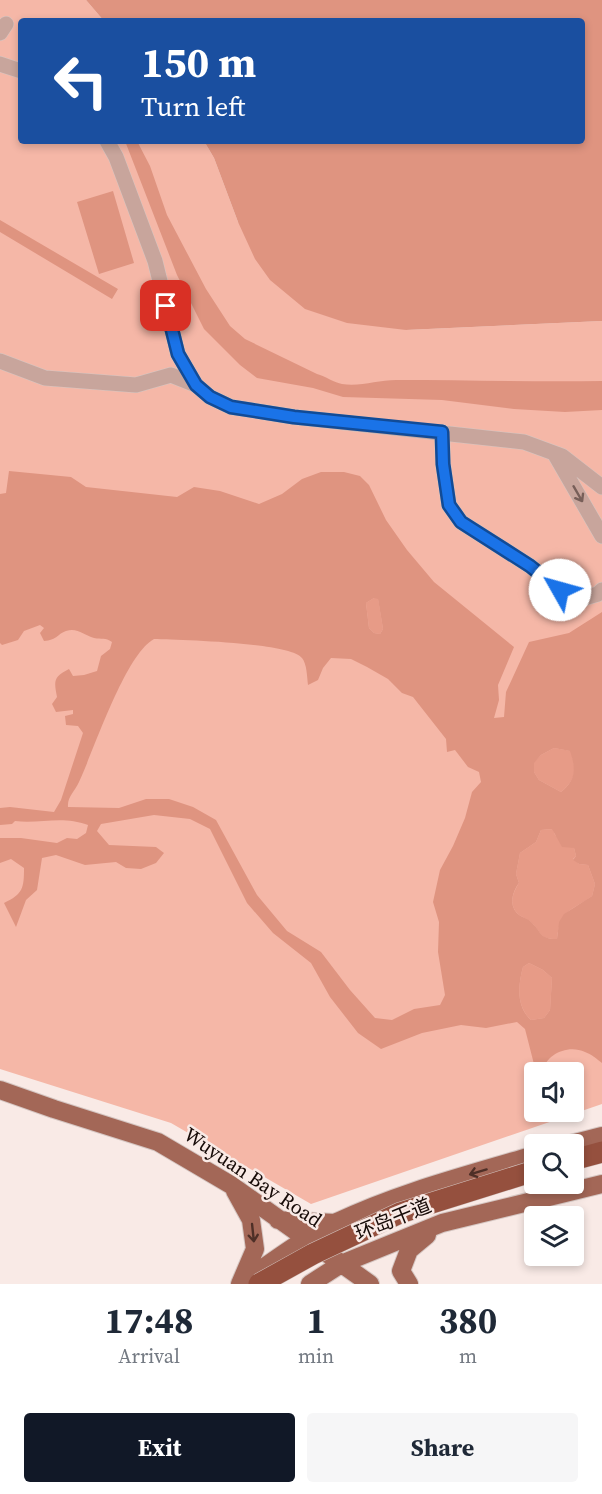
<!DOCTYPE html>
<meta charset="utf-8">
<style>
body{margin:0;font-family:"Source Serif 4","Noto Sans SC",serif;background:#f6f6f7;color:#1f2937;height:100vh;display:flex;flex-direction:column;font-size:22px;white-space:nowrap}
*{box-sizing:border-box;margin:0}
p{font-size:20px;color:#747a83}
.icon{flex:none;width:33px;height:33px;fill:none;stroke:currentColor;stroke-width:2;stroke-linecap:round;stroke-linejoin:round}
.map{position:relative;height:1284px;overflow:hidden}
.drawer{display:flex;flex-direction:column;background:#fff;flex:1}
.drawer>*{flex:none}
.hud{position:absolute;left:18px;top:18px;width:567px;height:126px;border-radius:6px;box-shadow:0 3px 9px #0003;background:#1a4fa0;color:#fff;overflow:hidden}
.controls{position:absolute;left:524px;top:1062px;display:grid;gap:12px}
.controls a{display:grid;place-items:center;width:60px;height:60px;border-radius:6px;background:#fff;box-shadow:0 3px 9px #0003;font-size:30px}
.pin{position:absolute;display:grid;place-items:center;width:51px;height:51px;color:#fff;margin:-26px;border-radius:12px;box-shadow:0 3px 9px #0006}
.me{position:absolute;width:66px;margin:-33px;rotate:308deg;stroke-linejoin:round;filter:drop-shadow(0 0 4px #0008)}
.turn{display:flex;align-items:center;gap:21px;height:126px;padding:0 24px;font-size:27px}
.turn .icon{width:78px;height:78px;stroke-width:2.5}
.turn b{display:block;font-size:42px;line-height:51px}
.eta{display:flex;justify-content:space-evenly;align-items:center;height:102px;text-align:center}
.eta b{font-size:36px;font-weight:700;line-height:42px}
.primary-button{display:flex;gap:12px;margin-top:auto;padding:12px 24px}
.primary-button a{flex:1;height:69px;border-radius:6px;background:#111827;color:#fff;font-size:24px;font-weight:700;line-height:69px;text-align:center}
.primary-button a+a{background:#f6f6f7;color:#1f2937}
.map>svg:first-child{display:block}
</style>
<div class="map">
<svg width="602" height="1284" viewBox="0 0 602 1284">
<rect width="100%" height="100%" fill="#f9eae6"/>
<!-- green -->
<path fill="#f5b7a7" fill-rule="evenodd" d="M0,0H86L104,21H21V141H204L214,158L238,222L406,330L602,321V1104L311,1204L171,1123L0,1069ZM534,1072H573V1112H534Z"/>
<!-- forest -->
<path fill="#e79b87" d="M374,598H378L383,629L380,634L374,633L369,628L366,603Z
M554,748L571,751C576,771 577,778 561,792L539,780L534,772L533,763L541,755Z
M553,829L555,835L574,848L576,856L573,859L579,864L588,865L595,884L592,896C570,912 560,909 557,939C538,939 542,932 531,922C527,918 521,917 518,914C508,905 513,892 519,883L516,874L520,853L536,842L541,830Z
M529,963L543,970L552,978L550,1010L544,1018L531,1020C516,1006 518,985 523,967Z"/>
<!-- water -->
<path fill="#df9480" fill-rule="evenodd" d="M86,0H602V321L406,330L347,323L305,309L270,280L255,259L238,222L214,158L204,141H582V21H104Z
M125,141H137L150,166L167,215L206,289L230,326L245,339L317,374C325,376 335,383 342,384C360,387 378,380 396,380C465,380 533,382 602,381V410L565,412L514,409L442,400L343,397L313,388L257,378L240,365L204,329L177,275Z
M113,191L134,263L99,274L77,202Z
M0,220L118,289L112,299L0,232Z
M9,471L71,477L86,487L177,497L194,487L220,491L259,504L282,494L302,479L321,472H344L360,476L369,485L386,520L407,550L434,582L514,647L498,685L499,700L494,718L504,717L506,692L529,642L569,633L602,612V1063C597,1059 591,1054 585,1052C568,1044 546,1054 542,1072H536L525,1029L517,1022L486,1028L461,1025L422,1033L381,1049L358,1033L330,997L311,963L273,933L247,903L210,829L190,819L154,815L101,824L97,831L109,845L156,847L164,853L156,863L141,869L126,868L116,862L85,865L56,855L42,858L37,890L26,900L16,927L4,903C23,894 24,888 24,868L11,859L0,863V838H21L57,843L67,838L77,839L86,833L88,825C62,815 41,824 15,821L12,824L0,825V808L10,807L54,812L61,800L83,733L78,726L66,725L65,716L73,714V710L56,712L52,704L57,697C54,681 53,677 69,669L73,676L84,675L97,671L101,656L110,649L112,642C105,637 102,640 94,638C84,635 77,627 66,631C56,635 57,640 44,641L40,633L44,628L40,625L24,631L18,640L2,645L0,643V494L6,493ZM374,598L378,599L383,629L380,634L374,633L369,628L366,603ZM154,639C178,640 290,642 302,658C307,664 307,677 308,685L318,680L323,668L331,658L351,659L367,667L388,679L402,693L413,697L446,739L447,752L455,750L468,767L479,772L481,782L472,792L465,818L453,846L440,870L433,902L439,922L438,952L445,995L440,1005L414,1009L392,1020L375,1018L350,990L321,952L287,931L257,895L216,820L193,807L169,799H146L119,808L68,807C67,797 75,791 79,782C94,750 125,655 154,639ZM554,748L570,751C576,769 576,780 561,792L539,780L534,772V763L541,755ZM552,829L562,847L574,848L576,856L573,860L579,864L588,865L595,884L592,896L564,914L559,922L557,939C538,939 542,931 530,921C527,918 521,917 518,914C508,905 513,891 519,883L516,874L520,853L536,842L541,830ZM529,963L543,970L552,978L550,1010L544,1018L531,1020C516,1007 518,985 523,967Z"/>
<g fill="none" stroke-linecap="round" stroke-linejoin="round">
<!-- minor casing -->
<g stroke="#d5c6c2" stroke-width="16">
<path id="minor" d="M0,33L6,24
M0,64L21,71
M107,141L116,157L155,261L178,354L196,385L210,397L231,407L294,417L524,442L562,456L602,487
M0,361L45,378L136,385L171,375L196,385
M442,432L443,464L449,505L461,522L530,566L574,601L598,594L602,590
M554,453L602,536"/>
</g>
<!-- major casing -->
<g stroke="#d5c6c2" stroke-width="20">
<path id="major" d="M0,1090L54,1109L158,1142L231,1185L370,1284
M571,1144L602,1136
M235,1191L251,1220L255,1249L240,1284
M278,1220L335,1223
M240,1284C271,1263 303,1238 337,1222C400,1192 468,1175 534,1155
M310,1284L341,1264L442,1223L602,1184
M409,1284L401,1271L409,1250L427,1235"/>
</g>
<!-- highway casing -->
<g stroke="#d5c6c2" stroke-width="22">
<path id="highway" d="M573,1160L602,1152"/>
</g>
<!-- minor -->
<use href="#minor" stroke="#c8a59c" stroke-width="15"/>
<!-- major -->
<use href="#major" stroke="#a36757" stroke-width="18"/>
<!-- highway -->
<use href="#highway" stroke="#95503e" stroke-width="21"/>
<!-- highway-bridge casing -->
<g stroke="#d5c6c2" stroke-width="22" stroke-linecap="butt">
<path id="highway-bridge" d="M259,1284L313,1254L400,1213L534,1171"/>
</g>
<!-- highway-bridge -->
<use href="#highway-bridge" stroke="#95503e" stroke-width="21"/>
</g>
<!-- one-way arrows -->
<defs><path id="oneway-shaft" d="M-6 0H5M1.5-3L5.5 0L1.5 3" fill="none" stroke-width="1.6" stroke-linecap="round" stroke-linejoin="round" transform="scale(1.5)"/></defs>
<use stroke="#785f59" href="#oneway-shaft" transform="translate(578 494) rotate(60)"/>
<g stroke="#4e2f27">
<use href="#oneway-shaft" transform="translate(478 1172) rotate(163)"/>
<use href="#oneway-shaft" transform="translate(253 1233) rotate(84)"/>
</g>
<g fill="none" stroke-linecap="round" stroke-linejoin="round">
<!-- route casing -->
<g stroke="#114b97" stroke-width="15">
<path id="route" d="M166,306L178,354L196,385L210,397L231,407L294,417L442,432L443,464L449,505L461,522L530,566L560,590"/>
</g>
<!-- route -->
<use href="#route" stroke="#1a73e8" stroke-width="10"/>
</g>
<g text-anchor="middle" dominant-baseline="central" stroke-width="5" stroke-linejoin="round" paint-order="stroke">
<!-- street labels -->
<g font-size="20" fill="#160a07" stroke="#f9eae6">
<text transform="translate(253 1177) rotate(34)">Wuyuan Bay Road</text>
<text transform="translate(393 1219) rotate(-22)">环岛干道</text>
</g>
</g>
</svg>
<div class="controls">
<a><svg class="icon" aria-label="sound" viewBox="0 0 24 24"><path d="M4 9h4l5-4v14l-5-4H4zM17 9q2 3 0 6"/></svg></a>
<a><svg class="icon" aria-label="search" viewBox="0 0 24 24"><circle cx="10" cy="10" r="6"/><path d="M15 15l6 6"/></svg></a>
<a><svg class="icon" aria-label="layers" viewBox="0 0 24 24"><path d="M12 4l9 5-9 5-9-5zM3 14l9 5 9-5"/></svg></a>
</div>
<div class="pin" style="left:166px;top:306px;background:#d93025"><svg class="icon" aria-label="arrive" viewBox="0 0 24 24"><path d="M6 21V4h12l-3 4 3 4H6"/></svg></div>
<svg class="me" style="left:560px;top:590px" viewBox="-20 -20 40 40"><circle r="19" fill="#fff"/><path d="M0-13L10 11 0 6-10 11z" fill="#1a73e8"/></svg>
<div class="hud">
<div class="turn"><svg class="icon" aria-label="left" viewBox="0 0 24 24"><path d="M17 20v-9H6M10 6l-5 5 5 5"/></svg><div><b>150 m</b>Turn left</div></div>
</div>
</div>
<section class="drawer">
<div class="eta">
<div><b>17:48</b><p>Arrival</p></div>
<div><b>1</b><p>min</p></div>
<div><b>380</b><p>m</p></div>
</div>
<div class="primary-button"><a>Exit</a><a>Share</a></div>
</section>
